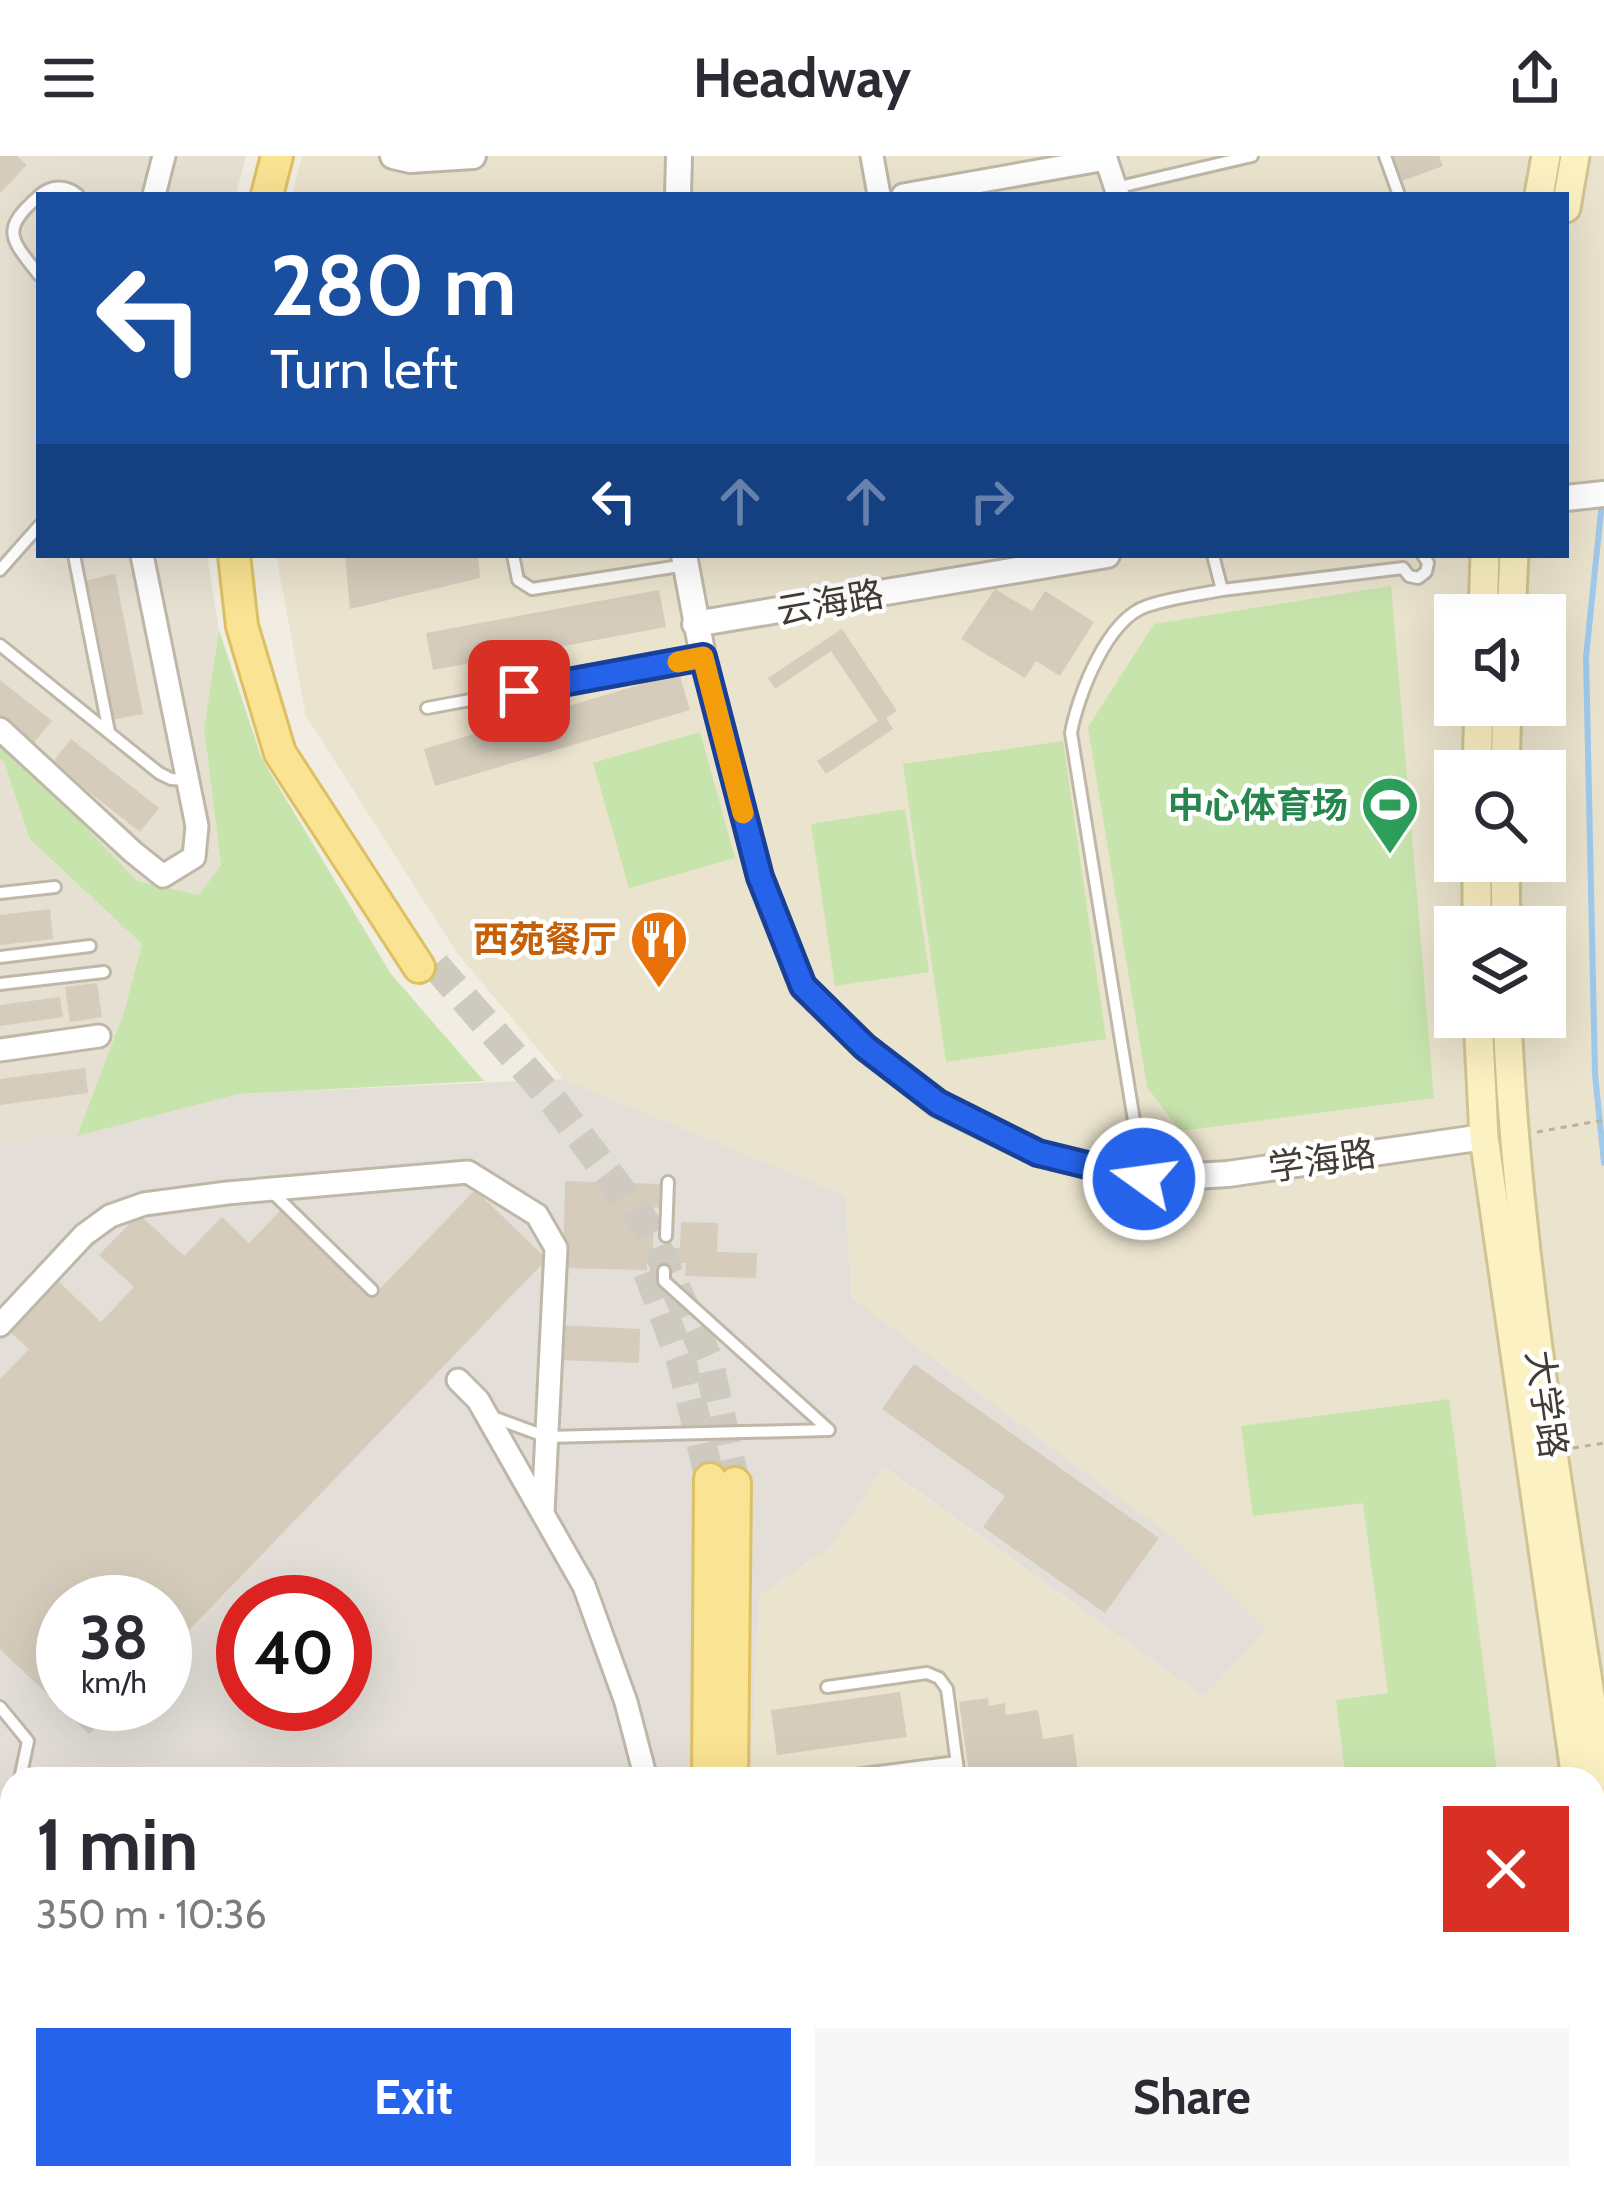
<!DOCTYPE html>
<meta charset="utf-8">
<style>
body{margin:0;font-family:Cabin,"Noto Sans SC",sans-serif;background:#f7f7f7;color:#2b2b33;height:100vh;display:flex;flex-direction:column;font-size:45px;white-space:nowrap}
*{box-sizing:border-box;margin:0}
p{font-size:39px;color:#7c7c81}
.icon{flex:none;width:66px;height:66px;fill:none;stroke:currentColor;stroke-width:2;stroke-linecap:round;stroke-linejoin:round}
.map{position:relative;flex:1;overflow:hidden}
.sheet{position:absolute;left:0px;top:1611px;width:1605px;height:423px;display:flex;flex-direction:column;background:#fff;border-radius:36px 36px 0 0;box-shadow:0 12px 48px #0002}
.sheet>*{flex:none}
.guide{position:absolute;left:36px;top:36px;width:1533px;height:366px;border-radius:0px;box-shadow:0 12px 48px #0002;background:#1a4fa0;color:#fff;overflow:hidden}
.fabs{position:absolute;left:1434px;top:438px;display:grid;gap:24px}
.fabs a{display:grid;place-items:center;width:132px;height:132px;border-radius:0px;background:#fff;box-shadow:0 12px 48px #0002;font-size:60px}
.speed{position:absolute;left:36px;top:1419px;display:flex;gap:24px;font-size:60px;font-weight:700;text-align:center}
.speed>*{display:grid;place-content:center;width:156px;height:156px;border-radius:50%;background:#fff;box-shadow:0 12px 48px #0002;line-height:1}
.speed small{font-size:30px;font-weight:400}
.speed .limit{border:18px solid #d22;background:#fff;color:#111}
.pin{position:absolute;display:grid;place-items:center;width:102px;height:102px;color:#fff;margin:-51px;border-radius:24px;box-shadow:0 6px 18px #0006}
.me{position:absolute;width:132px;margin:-66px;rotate:284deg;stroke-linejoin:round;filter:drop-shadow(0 0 9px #0008)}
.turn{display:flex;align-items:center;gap:42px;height:252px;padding:0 36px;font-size:54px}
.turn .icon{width:156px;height:156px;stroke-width:2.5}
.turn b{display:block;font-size:84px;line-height:102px}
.lanes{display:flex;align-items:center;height:114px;padding:0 36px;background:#0003;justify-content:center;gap:60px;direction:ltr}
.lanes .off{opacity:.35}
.round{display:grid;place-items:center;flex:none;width:126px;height:126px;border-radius:0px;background:#f7f7f7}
.summary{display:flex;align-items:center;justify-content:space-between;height:204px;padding:0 36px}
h1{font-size:72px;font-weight:700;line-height:90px}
.cta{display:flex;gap:24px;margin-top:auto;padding:24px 36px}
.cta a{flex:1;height:138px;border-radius:0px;background:#2563eb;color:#fff;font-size:48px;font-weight:700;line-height:138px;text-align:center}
.cta a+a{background:#f7f7f7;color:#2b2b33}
header{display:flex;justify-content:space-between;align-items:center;height:156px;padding:0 36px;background:#fff;font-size:54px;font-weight:700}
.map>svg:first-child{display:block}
</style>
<header><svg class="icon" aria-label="menu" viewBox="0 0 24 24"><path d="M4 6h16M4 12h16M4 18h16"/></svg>Headway<svg class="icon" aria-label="share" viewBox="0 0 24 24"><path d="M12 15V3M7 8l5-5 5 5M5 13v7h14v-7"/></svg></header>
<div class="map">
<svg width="1604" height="2033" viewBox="0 0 1604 2033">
<rect width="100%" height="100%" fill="#f1ede3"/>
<!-- residential -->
<path fill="#e5e0d1" d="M0,0H246L236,39H39V399H207L219,474L204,572L221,710L199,739L137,725L0,581Z
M0,603L4,604L30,685L142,788L124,856L77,980L0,985Z"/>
<!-- industrial -->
<path fill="#e3dfd8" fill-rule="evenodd" d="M563,923L845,1039L852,1142L1177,1384L1267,1474L1204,1541L884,1311L831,1390L759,1440L751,1623H12V2022H786L787,2033H0V985L77,980L239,938ZM63,1446H165V1548H63ZM243,1446H345V1548H243Z"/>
<!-- education -->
<path fill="#eae3cd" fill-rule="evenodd" d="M302,0H1604V2033H787L786,2022H1593V1623H751L759,1440L831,1390L883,1311L1204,1541L1266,1474L1177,1384L852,1142L845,1039L563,923L457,797L306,560L276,399H1566V39H292ZM1455,459H1545V549H1455ZM1455,615H1545V705H1455ZM1455,771H1545V861H1455Z"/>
<!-- green -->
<path fill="#c8e4ad" d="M1391,430L1434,942L1180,975L1147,931L1088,571L1154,468Z
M219,474L262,603L391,818L484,925L239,938L77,980L124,856L142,788L30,684L4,605L0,603V581L137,725L199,739L221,709L204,572Z
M700,576L735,702L629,732L593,607Z
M1063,585L1106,883L946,906L903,608Z
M905,653L929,816L835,830L811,668Z
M1449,1243L1498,1623H1346L1336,1544L1388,1537L1363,1347L1253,1360L1241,1270Z"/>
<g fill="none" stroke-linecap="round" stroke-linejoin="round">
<!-- stream -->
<path stroke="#a0c9ec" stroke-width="6" d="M1602,346L1586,501L1595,918L1604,1007"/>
</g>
<!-- building -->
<path fill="#d5ccbc" d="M0,0H17L27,9L0,37Z
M1392,0H1439L1443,10L1402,25Z
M345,399H478L480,422L350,453Z
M115,418L143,558L111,564L84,425Z
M995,433L1032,455L1045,435L1094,466L1060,520L1036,505L1025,522L961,483Z
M659,434L666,471L433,514L426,477Z
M842,473L897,555L886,562L893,573L826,618L817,605L878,565L831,495L775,533L768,522Z
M679,517L690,554L435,630L424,593Z
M0,524L52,565L32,589L0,564Z
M71,583L159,652L140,676L52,607Z
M50,753L53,783L0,789V759Z
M97,827L102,861L70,866L65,831Z
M60,841L63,861L0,870V849Z
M85,912L88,937L0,949V923Z
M565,1025L660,1028L659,1052L654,1051L653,1092H680L681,1066L718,1067L717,1096L757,1097L756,1122L685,1120L686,1107L647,1106V1114L563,1112Z
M475,1034L547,1103L165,1499V1446H63V1548H118L89,1578L0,1493V1223L29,1193L6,1172L55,1122L101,1166L134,1131L99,1099L139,1058L184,1100L222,1061L249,1087L281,1054L372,1141Z
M558,1169L640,1173L639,1207L556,1204Z
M914,1208L1159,1382L1105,1457L983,1371L1005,1340L882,1253Z
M900,1536L907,1581L777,1599L771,1554Z
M988,1542L989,1550L1005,1547L1006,1559L1038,1554L1043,1583L1073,1578L1079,1623H970L959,1546Z
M0,1998L12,2002V2022H45L40,2033H0Z
M1028,2022H1101L1102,2025L1029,2033Z
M1364,2022H1500V2025L1441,2033H1364Z
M1507,2022H1547L1553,2033H1514Z"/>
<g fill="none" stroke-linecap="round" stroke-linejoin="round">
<!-- primary-tunnel -->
<path stroke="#cecac0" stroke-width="30" stroke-dasharray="30 15" stroke-linecap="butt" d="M435,809L554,946L646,1068L708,1203L735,1327
M648,1116L681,1204L710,1323"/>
<!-- service casing -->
<g stroke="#bfb8a9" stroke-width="16">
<path id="service" d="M1385,0L1399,39
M1115,32L1252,0
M40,39C52,29 66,29 78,39
M39,40C0,74 10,82 39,119
M74,399L109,576
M513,399L518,424L532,433L686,409
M0,414L39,370
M1222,434L1403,412L1409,420L1418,422L1426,416L1428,407L1423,399
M0,489L159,617L171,623L187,624
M427,552L703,501
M0,737L55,731
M0,801L90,790
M0,828L104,816
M1143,1020L1071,577C1078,539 1107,463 1147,450C1170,442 1197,439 1222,434L1213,399
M272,1036L372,1134
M666,1080L668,1026
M664,1115V1125L829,1274
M490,1260L547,1281L829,1274
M827,1531L927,1517L939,1522L947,1533L959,1623
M0,1551L28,1585L20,1623
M824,1623L957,1606
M0,1716L12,1659
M0,1846L12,1851
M1593,1938L1604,1936
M200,2022L208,2033
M1017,2022L1018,2033
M1566,2022L1568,2033
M1187,2033L1211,2030L1221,2022"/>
</g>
<!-- minor casing -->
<g stroke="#bfb8a9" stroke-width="27">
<path id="minor" d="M872,0L879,39
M154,39L164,0
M903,39L1106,3L1118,39
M0,573L133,696L163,720L194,701L197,670L142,399
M0,894L99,880
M0,1169L84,1079L110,1060L144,1048L227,1037L468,1016L537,1059L556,1092L543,1357
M458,1224L478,1244L584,1430L626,1546L646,1623
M680,2022L682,2033"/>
</g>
<!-- tertiary casing -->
<g stroke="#bfb8a9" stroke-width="30">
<path id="tertiary" d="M393,0L410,4L473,0
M678,39L679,0
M1566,342L1604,338
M684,399L703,501L760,721L803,831L865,891L938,948L1038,997L1144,1023L1228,1018L1484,981
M695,468L1107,399"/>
</g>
<!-- secondary casing -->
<g stroke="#d0c394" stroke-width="33">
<path id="secondary" d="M1539,39L1546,0
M1566,52L1575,0
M1483,459L1485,399
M1511,459L1514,399
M1477,615L1479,549
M1505,615L1507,549
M1505,705L1506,771
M1477,771V705
M1478,861L1484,981L1576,1623
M1507,861C1518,1120 1567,1377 1604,1633
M1593,1737L1604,1810"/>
</g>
<!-- primary casing -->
<g stroke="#dec064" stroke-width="36">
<path id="primary" d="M267,39L277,0
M234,399L242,470L280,597L419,811
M708,1623L710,1323
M732,1623L735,1327
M764,2022L766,2033"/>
</g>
<!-- path -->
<path stroke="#bdb298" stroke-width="3" stroke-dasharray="6 6" stroke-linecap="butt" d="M1537,976L1604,964
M1573,1292L1604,1287"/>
<!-- service -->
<use href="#service" stroke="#fff" stroke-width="10"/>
<!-- minor -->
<use href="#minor" stroke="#fff" stroke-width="21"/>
<!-- tertiary -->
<use href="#tertiary" stroke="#fff" stroke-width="24"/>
<!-- secondary -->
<use href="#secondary" stroke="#fcf1c2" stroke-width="27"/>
<!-- primary -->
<use href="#primary" stroke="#fae393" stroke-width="30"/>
</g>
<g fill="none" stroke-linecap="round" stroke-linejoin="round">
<!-- route casing -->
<g stroke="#184099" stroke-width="30">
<path id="route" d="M519,535L703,501L760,721L803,830L865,891L938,947L1038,997L1144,1023"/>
</g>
<!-- route -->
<use href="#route" stroke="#2563eb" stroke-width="21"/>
<!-- slow -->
<path stroke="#f59e0b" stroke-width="21" d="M678,506L703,501L743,657"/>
</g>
<!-- icons -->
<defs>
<g id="stadium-pin" transform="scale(3)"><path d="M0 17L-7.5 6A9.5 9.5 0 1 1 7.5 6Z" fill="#2e9e5b" stroke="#fff"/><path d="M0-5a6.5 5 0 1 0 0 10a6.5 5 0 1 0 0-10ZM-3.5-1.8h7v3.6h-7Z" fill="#fff"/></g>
<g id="restaurant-pin" transform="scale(3)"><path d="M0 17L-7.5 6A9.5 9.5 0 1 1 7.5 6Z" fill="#e8710a" stroke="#fff"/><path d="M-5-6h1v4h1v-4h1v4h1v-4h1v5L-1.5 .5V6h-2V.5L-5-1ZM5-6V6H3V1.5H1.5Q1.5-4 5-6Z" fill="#fff"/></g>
</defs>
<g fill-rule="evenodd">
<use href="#stadium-pin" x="1390" y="649"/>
<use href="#restaurant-pin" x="659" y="783"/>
</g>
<g text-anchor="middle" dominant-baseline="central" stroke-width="9" stroke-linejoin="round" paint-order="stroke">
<!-- street labels -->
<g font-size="36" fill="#423d34" stroke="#fff">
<text transform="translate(830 446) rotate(-10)">云海路</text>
<text transform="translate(1322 1004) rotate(-8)">学海路</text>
<text transform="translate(1547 1248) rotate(82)">大学路</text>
</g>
<!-- leisure labels -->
<g font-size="36" font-weight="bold" fill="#27864d" stroke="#fff" text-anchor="end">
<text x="1348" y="649">中心体育场</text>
</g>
<!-- food labels -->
<g font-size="36" font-weight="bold" fill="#c56008" stroke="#fff" text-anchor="end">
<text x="617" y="783">西苑餐厅</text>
</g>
</g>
</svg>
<div class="fabs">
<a><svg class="icon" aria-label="sound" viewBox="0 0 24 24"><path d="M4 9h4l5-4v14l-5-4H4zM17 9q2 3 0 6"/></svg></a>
<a><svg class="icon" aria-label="search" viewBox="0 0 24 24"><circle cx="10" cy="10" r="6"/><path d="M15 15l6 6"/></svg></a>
<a><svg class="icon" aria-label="layers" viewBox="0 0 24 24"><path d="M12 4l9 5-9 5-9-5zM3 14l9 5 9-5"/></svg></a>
</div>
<div class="speed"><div>38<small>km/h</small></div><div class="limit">40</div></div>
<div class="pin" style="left:519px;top:535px;background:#d93025"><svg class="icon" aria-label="arrive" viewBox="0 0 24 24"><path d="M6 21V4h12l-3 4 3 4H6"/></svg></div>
<svg class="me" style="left:1144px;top:1023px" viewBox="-20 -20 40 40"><circle r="17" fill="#2563eb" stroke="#fff" stroke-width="3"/><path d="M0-11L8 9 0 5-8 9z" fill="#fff"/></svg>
<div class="guide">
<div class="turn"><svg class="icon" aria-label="left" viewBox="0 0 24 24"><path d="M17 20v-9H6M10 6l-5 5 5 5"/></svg><div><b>280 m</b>Turn left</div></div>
<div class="lanes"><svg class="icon" aria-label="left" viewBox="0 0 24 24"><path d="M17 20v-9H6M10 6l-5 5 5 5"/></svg><svg class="icon off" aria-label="ahead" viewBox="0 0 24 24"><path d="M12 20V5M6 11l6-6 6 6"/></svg><svg class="icon off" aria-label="ahead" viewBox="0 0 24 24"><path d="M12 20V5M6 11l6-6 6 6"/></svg><svg class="icon off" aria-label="right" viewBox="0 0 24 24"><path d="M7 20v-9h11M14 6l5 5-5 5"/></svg></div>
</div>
<section class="sheet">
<div class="summary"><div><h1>1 min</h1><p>350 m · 10:36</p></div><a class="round" style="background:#d93025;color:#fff"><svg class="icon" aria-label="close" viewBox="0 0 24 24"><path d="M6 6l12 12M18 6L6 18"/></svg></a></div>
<div class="cta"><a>Exit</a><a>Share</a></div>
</section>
</div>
